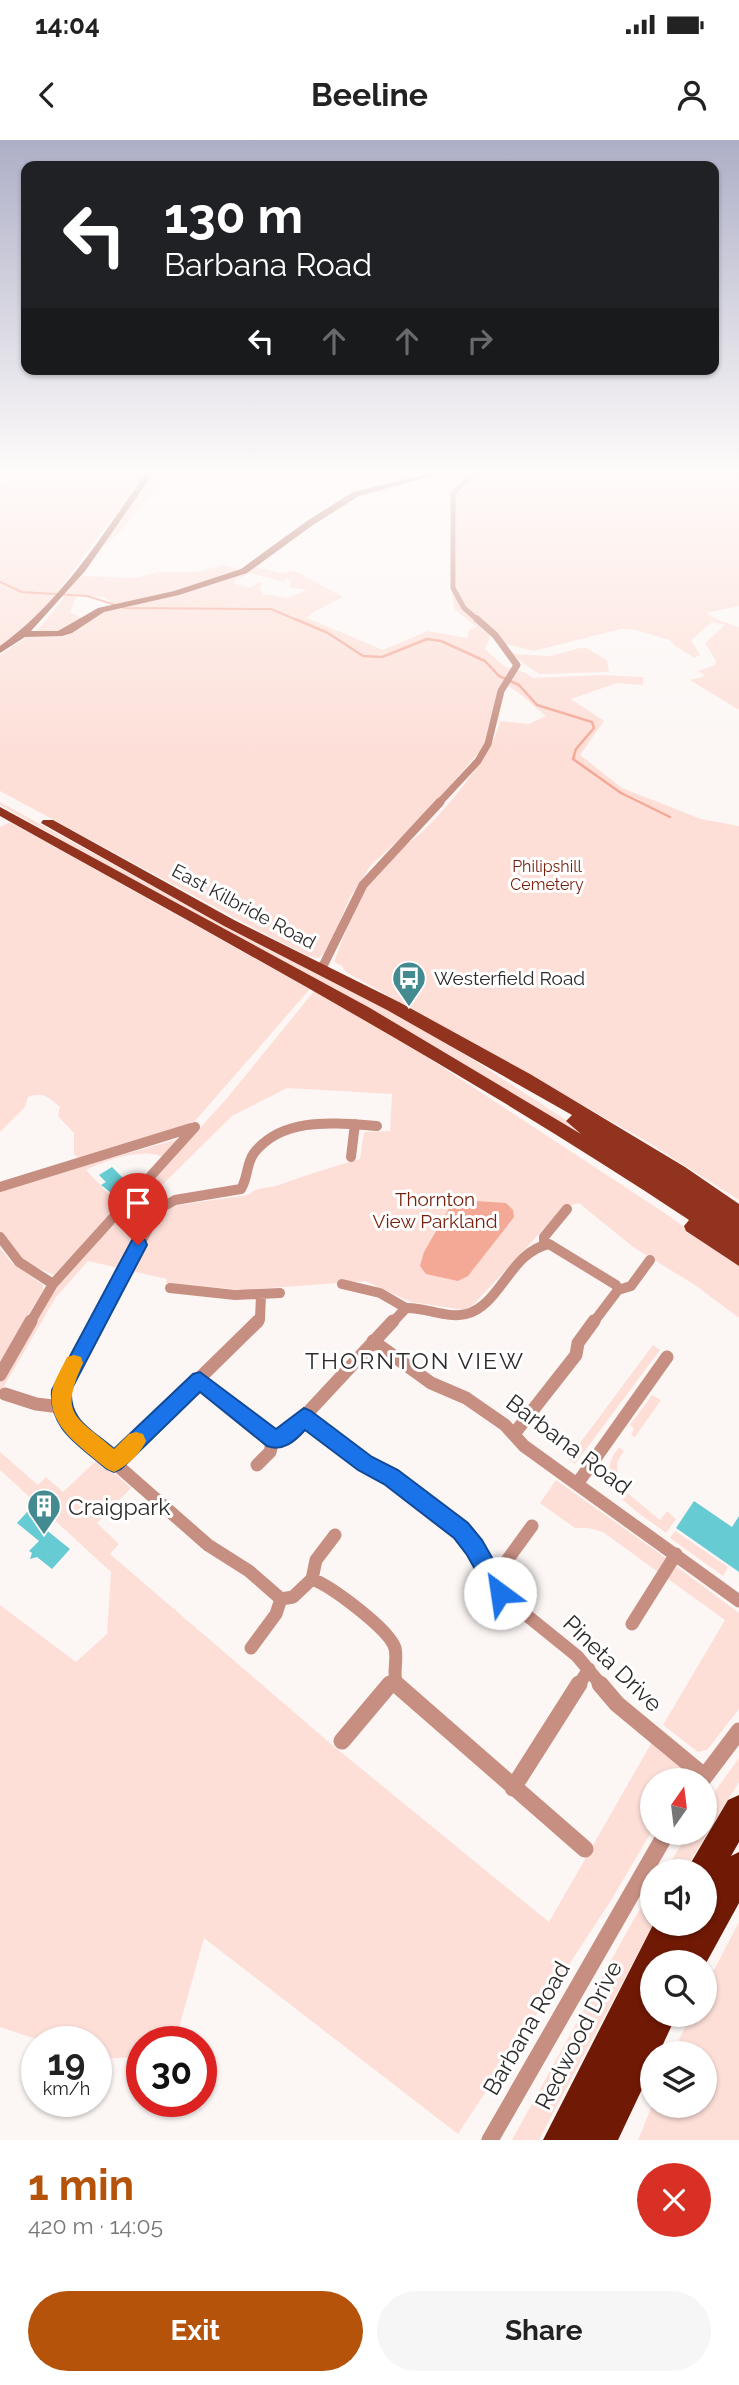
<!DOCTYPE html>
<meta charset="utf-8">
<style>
body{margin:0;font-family:Raleway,sans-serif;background:#f6f6f6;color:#222;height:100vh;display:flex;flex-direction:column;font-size:26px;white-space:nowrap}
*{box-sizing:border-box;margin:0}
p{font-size:23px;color:#767676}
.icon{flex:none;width:38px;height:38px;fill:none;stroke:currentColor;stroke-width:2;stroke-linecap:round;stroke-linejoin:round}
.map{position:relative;height:2000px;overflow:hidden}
.sheet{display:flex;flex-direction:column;background:#fff;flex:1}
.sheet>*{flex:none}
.banner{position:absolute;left:21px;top:21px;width:698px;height:214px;border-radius:14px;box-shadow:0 2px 5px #0004;background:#202124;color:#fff;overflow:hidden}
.needle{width:46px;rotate:14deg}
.buttons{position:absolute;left:640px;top:1628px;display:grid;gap:14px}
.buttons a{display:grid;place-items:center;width:77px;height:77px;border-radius:50%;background:#fff;box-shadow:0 2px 5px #0004;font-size:35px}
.speed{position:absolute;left:21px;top:1886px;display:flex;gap:14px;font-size:35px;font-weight:700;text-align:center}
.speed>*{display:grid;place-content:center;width:91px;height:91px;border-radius:50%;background:#fff;box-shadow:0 2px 5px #0004;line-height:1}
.speed small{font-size:18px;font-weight:400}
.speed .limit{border:10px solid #d22;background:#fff;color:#111}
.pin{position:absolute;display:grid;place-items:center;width:60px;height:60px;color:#fff;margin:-72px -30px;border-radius:50% 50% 50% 0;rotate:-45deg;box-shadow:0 0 7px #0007}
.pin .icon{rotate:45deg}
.me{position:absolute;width:77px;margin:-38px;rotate:329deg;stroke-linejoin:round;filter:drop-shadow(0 0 5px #0008)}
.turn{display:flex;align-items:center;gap:24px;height:147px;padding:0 28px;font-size:32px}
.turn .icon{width:91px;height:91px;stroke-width:2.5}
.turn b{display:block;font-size:49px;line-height:60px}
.lanes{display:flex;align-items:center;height:66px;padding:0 28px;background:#0003;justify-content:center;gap:35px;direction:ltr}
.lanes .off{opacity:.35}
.round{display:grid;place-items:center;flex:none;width:74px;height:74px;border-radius:37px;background:#f6f6f6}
.overview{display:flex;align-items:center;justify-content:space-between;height:119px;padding:0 28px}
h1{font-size:42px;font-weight:700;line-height:52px;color:#b45309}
.primary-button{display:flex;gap:14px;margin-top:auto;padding:14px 28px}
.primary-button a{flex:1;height:80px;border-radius:42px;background:#b45309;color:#fff;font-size:28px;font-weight:700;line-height:80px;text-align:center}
.primary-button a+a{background:#f6f6f6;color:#222}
.status{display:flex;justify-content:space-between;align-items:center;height:49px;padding:0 35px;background:#fff;direction:ltr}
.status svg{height:19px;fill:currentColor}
header{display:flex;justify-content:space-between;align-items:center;height:91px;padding:0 28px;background:#fff;font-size:32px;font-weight:700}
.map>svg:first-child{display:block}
</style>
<div class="status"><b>14:04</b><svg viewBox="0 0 49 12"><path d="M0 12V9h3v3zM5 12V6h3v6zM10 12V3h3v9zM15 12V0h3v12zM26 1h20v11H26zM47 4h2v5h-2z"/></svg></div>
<header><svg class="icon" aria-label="back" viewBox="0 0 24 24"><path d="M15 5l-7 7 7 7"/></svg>Beeline<svg class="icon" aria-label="person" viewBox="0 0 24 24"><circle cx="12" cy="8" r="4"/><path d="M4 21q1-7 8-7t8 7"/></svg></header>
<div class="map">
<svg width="739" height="2000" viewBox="0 0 739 2000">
<rect width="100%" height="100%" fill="#fcf7f5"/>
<!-- green -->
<path fill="#fddfd8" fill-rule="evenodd" d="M39,334H144L49,464L0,507V342Z
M153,334H168L120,392L104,405L82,436L134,438L158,432H197L224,425L244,431L252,426L281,433L295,431L343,457L315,471L307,478L383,510L428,491L467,498L469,490L477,487L455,470L451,451L466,473L491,494L485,509L505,527L526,533L533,538L602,535L643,537V545L617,543L571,559L604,581L580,615L622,648L701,679L739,686V1060L646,1001L346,832L342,826L334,822C347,790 358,751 382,726C394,713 410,703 423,691C448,667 493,614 500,581L529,584L546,576C532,565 521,553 506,545L486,604L423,677L371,725L350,757L327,812L318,818L308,816L261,792L0,651V515L27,497L64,495L96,475L124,463L114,464L104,457L77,455L70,472L82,478L61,492L36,491L53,472ZM251,433L283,442L287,438L291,441L290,447L307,450L288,458L263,454L260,448L262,443L258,442L250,448L235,444V440Z
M476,334H739V466L706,473L718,480L739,487V570L690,540L705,536L698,531L715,525L716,521L705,503L725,485L712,482L691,500L700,515L694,518L674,505L670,500L636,490L621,489L534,511L506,504L467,468L456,451L455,356Z
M579,508H586L607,520L609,532L541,534C536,533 517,519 513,514L551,516Z
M0,662L205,775L427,890L631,1022L0,665Z
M10,682L310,849L194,982L82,1021L74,1014V993L58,976L60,967C49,958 43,951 28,957L25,967L0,992V687Z
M315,850L372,881L660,1070L739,1125V1178L695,1145L633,1107L579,1063L564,1067L473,1165L464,1170L411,1162L365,1141L243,1150L166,1143L167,1139L88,1121L56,1157L0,1253V1243L52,1151L228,957ZM287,948L392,954L390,991L364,992L360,1019C332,1027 306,1035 279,1045C267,1049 258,1046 248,1055L172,1066L158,1049L232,976Z
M178,999L163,1017C142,1007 106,1020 86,1030L120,1066L54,1135L24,1122L0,1091V1050Z
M0,1108L11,1122L43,1145V1150L0,1222Z
M653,1205L660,1210L575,1324L568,1319Z
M652,1255L661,1260L635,1297L631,1295L634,1289L630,1285Z
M619,1307L624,1311L617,1322L619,1346L660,1380L667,1371L676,1379L666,1393C638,1371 588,1347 619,1307Z
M0,1312L38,1345L46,1337L63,1352L98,1319L131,1348L97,1383L119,1404L110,1414L331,1604L549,1782L652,1602L681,1628L684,1640H653V1689L610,1762L458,1994L204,1798L175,1902H142V1917L96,1919V1902H45L0,1887V1465L76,1522L107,1494L111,1432L0,1330Z
M556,1340L666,1418L658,1432L603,1392L588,1388H575L540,1363Z
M675,1391L728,1427L723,1436L670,1398Z
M676,1426L739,1473V1569L707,1610L698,1612L663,1585L725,1480L668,1439Z
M739,1618V1642L684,1731H665L689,1692H705V1665Z
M653,1750L654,1783L539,2000H512L635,1777Z
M739,1782V2000H638L653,1963L705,1965V1913H673L691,1874H705V1847Z"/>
<!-- water -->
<path fill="#f4a896" d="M476,1061L506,1063L513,1070L514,1077L468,1136L458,1141L426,1134L420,1126L424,1112L451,1065Z"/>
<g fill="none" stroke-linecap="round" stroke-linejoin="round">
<!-- stream-far1 -->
<path stroke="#f4a896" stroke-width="2" d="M0,442L22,452L87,456L125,468L271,469L299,481"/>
<!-- stream -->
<path stroke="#f4a896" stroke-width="2.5" d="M295,479L328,493L363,516L382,517L427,499L441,501L485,521L499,536L519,545L537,565L592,582L594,588L576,609L573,619L621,653L670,677"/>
</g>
<!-- building -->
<path fill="#66cbd3" d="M112,1027L131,1046L119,1059L101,1045L106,1042L99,1035Z
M694,1361L732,1387L739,1376V1432L676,1388Z
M28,1371L36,1378L34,1380L70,1409L52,1429L37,1417L30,1419L32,1413L29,1411L39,1401L17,1383Z"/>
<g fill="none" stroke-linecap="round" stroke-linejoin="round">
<!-- street-far5 -->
<path stroke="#c68f82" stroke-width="5" d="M472,334L453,354V448L464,468L479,481"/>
<!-- street-far4 -->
<path stroke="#c68f82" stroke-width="7" d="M438,664L478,621L488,604L501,551L517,525L495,495L477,479"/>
<!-- street-far3 -->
<path stroke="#c68f82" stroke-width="9" d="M318,829L324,824L363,745L440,662"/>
<!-- street-far2 -->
<path stroke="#c68f82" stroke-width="10" d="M351,1017L355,984
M0,1047L191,988
M0,1097L19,1122L53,1144
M544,1104V1097L567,1069
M342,1144L380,1153L406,1168
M170,1148L235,1155L280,1153
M618,1150L631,1146L650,1120
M30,1183L53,1144L195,987
M96,1183L159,1069L175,1060L241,1049C248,1038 246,1024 254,1013C283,976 335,983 377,986
M257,1183L260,1179L261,1155
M392,1183L406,1168C426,1167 447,1179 466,1174C500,1166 510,1112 549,1104L616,1145L618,1150L593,1183"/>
<!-- street-far1 -->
<path stroke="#c68f82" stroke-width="13" d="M97,1181C79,1212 52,1246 68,1282L208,1405L249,1431L281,1459L293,1457L312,1439C331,1446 389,1489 395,1508C398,1521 392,1533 397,1546
M373,1201L431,1243L466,1258L505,1285L524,1306L739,1461
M0,1235L31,1181
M200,1240L273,1299L286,1296L393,1181
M5,1254L36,1264L61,1267
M304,1277L365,1323L391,1337L461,1391L470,1400L504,1457L577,1516L602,1546
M514,1294L576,1215L578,1203L594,1181
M114,1322L258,1181
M257,1325L270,1312L273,1299
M577,1344L667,1217
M312,1439L316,1420L335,1395
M492,1441L532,1386
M632,1484L676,1414
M251,1508L276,1474L281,1459
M388,1546L393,1540
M578,1546L589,1529"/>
<!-- street -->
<path stroke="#c68f82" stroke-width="17" d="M396,1544L585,1709
M600,1544L617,1564L704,1636
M342,1601L390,1544
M702,1640L739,1591
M513,1648L579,1544
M490,2000L667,1692"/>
<!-- secondary -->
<path fill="#a85b49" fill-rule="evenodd" d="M145,334H153L85,431L31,491H58L98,468L174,451L241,429L307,381L353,352L426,334H439L359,356L313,385L247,433L179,455L104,472L72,493L62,496L25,497L0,513V506C62,461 102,396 145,334Z"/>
<!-- primary -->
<path fill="#91331e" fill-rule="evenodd" d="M0,667L370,868L581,994L566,981L572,975L387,870L224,786L41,683L43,680H53L234,780L399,862L530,934L685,1027L739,1064V1126L686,1091L684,1086L689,1080C467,932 233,806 0,676Z"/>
<!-- highway -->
<path fill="#701905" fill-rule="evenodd" d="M739,1655V1702L731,1716L739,1712V1763L705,1825V1822H653V1874H677L659,1913H653V1926L618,2000H543L654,1783H690L689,1786L705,1783V1757L712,1744L705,1747V1731H686L728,1660Z"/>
</g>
<!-- sky -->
<linearGradient id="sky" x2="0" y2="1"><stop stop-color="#adafc7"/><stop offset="0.54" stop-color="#fefbfa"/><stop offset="1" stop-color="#fefbfa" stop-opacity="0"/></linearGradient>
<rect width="739" height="614" fill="url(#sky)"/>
<!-- route -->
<path fill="#1a73e8" stroke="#114b97" stroke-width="2" d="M138,1098L145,1100L147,1105L71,1250C69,1281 92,1290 114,1309L193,1234L200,1232L276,1289L304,1268L311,1271L372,1317L398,1330L468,1383L482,1400L508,1446L511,1453L508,1461L500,1464L493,1461L467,1415L454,1398L384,1344L358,1330L305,1290C295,1301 283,1312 267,1306L200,1252L121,1329L114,1332L107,1329C80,1305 49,1290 52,1250L132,1100Z"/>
<!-- slow -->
<path fill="#f59e0b" d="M74,1215L81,1217L83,1223C59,1276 75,1275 114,1309L129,1294L136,1292L143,1294L146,1301C141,1313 126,1327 114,1332L107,1329C84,1309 47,1287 52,1252C54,1240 62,1228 67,1217Z"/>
<!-- icons -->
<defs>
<g id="bus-pin" transform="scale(1.75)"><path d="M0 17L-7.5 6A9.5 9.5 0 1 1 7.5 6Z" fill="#448b91" stroke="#fff"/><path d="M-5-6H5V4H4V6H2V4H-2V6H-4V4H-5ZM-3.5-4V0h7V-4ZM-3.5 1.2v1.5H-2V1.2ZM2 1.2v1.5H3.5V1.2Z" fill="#fff"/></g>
<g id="building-pin" transform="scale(1.75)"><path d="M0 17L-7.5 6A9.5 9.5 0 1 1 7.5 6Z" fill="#448b91" stroke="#fff"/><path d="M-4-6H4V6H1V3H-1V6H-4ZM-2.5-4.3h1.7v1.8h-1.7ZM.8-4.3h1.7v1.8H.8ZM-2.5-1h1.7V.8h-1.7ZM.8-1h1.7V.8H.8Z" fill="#fff"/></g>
</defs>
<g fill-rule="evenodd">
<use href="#bus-pin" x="409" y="838"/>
<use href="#building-pin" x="44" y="1366"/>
</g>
<g text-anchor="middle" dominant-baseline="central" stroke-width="6" stroke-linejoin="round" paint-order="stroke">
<!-- far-park labels -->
<g font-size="16" fill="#761e0a" stroke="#fff">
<text x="547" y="726">Philipshill<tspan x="547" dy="18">Cemetery</tspan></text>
</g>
<!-- street labels -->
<g font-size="19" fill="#2e2c2b" stroke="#fff">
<text transform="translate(244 766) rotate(28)">East Kilbride Road</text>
</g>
<!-- poi labels -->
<g font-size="19" fill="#2e2c2b" stroke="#fff" text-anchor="start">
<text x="434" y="838">Westerfield Road</text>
</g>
<!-- park labels -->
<g font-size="19" fill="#761e0a" stroke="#fff">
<text x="435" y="1059">Thornton<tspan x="435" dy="22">View Parkland</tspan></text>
</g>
<!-- quarter labels -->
<g font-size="23" letter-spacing="2" fill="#2e2c2b" stroke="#fff">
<text x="415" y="1220">THORNTON VIEW</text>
</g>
<!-- near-street labels -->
<g font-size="23" fill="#2e2c2b" stroke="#fff">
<text transform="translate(569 1304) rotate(37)">Barbana Road</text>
<text transform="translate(613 1523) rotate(44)">Pineta Drive</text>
<text transform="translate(526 1888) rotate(-60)">Barbana Road</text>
<text transform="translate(578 1895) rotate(-63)">Redwood Drive</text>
</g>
<!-- near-poi labels -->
<g font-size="23" fill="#2e2c2b" stroke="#fff" text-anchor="start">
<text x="68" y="1366">Craigpark</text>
</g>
</g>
</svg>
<div class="buttons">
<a><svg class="needle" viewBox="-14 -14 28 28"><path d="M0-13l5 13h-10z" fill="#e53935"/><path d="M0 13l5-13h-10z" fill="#767676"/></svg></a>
<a><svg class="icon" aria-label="sound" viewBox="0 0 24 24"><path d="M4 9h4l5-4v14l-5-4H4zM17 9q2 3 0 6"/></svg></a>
<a><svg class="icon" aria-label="search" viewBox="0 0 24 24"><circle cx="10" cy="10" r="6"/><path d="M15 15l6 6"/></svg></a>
<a><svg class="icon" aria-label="layers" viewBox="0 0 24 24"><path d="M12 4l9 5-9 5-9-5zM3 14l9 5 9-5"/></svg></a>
</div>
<div class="speed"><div>19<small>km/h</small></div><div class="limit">30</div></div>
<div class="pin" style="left:138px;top:1105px;background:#d93025"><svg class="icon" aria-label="arrive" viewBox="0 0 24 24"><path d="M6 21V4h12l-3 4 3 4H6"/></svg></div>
<svg class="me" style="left:500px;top:1453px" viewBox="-20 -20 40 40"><circle r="19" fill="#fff"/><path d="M0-13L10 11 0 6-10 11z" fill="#1a73e8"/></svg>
<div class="banner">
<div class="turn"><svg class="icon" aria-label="left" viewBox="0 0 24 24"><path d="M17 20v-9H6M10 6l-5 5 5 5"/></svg><div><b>130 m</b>Barbana Road</div></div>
<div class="lanes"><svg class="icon" aria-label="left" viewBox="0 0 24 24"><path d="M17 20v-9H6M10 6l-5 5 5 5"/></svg><svg class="icon off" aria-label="ahead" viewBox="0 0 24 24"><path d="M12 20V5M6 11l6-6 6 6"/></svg><svg class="icon off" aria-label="ahead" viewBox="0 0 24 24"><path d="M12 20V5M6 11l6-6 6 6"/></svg><svg class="icon off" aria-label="right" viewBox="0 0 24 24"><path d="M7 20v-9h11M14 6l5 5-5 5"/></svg></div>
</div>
</div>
<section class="sheet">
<div class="overview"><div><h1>1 min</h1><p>420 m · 14:05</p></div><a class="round" style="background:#d93025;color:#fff"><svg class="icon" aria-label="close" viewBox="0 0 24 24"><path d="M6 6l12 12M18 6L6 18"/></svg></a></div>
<div class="primary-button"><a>Exit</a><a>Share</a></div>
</section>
